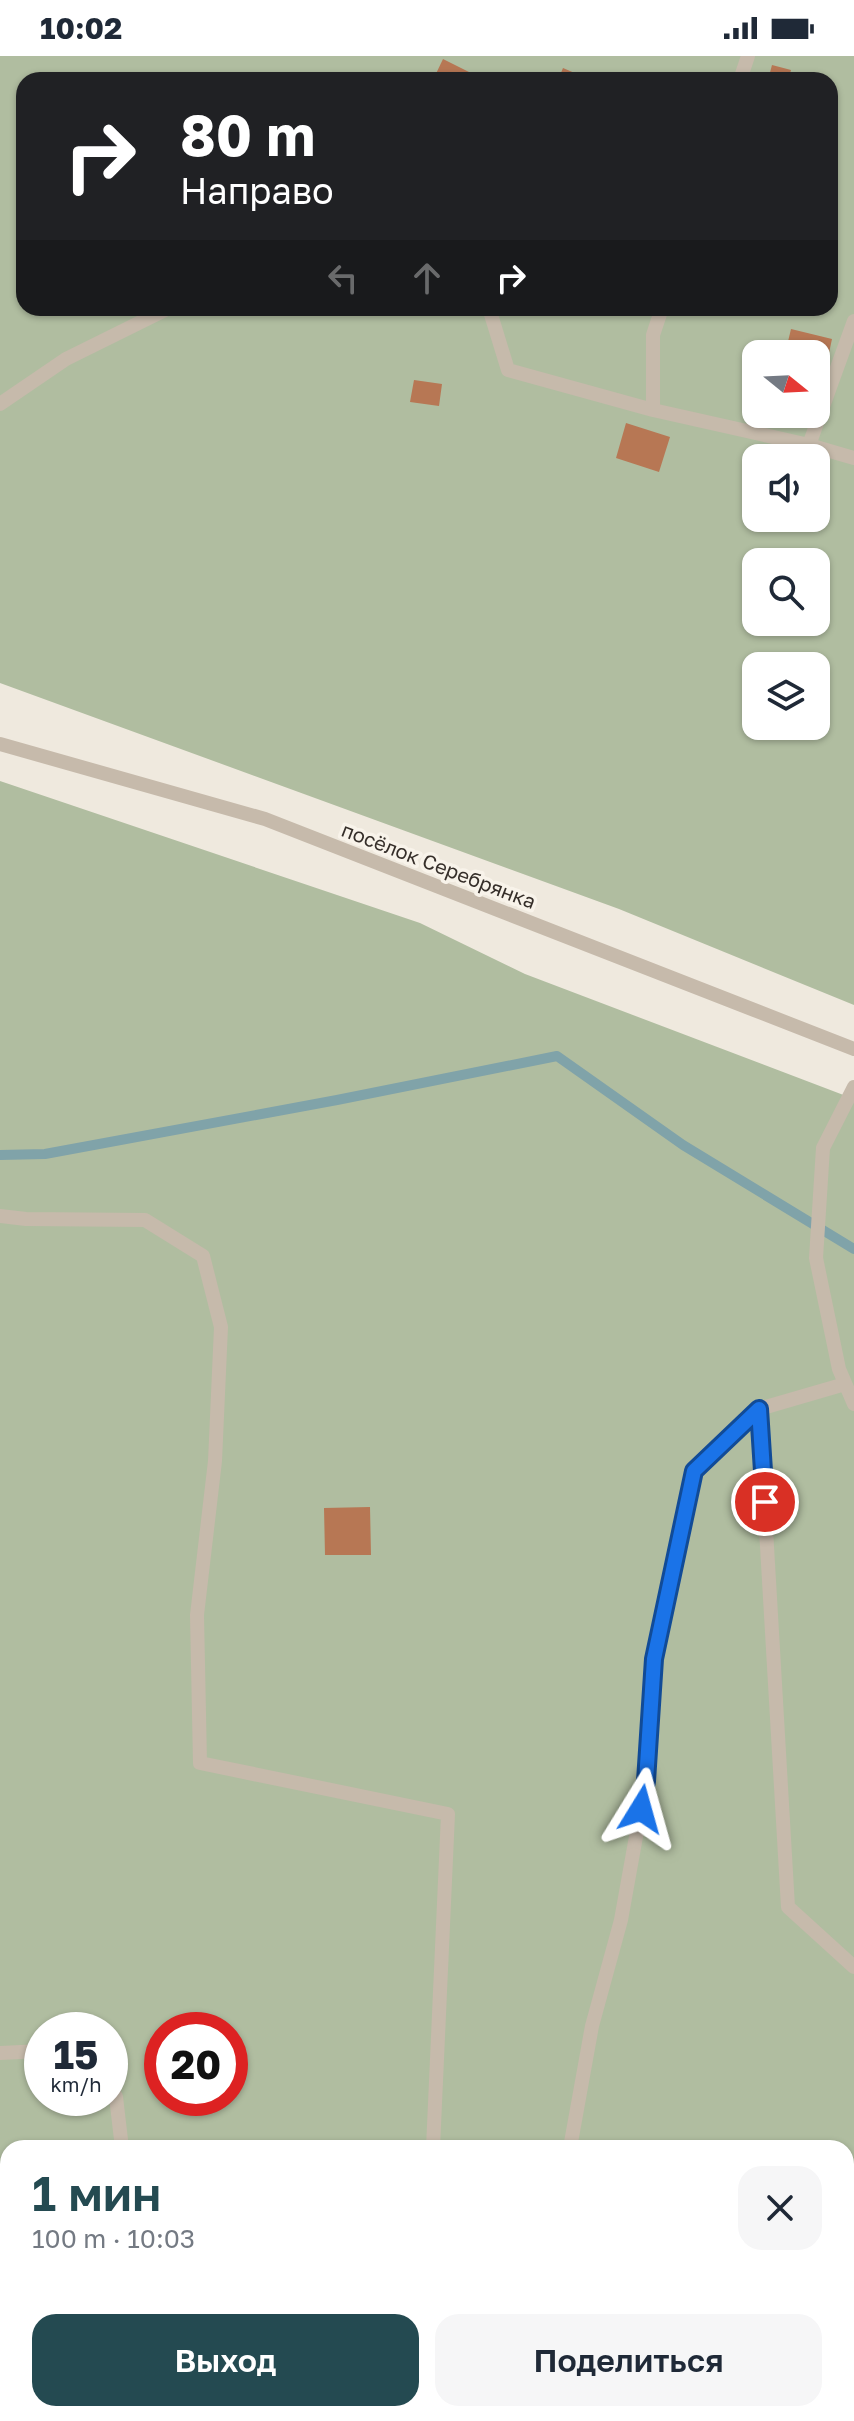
<!DOCTYPE html>
<html lang="ru">
<meta charset="utf-8">
<style>
body{margin:0;font-family:"Golos Text",sans-serif;background:#f6f6f7;color:#1f2937;height:100vh;display:flex;flex-direction:column;font-size:30px;white-space:nowrap}
*{box-sizing:border-box;margin:0}
p{font-size:26px;color:#747a83}
.icon{flex:none;width:44px;height:44px;fill:none;stroke:currentColor;stroke-width:2;stroke-linecap:round;stroke-linejoin:round}
.map{position:relative;flex:1;overflow:hidden}
.side{position:absolute;left:0px;top:2084px;width:854px;height:282px;display:flex;flex-direction:column;background:#fff;border-radius:24px 24px 0 0;box-shadow:0 2px 6px #0004}
.side>*{flex:none}
.top-card{position:absolute;left:16px;top:16px;width:822px;height:244px;border-radius:24px;box-shadow:0 2px 6px #0004;background:#202124;color:#fff;overflow:hidden}
.needle{width:52px;rotate:108deg}
.fabs{position:absolute;left:742px;top:284px;display:grid;gap:16px}
.fabs a{display:grid;place-items:center;width:88px;height:88px;border-radius:16px;background:#fff;box-shadow:0 2px 6px #0004;font-size:40px}
.speed{position:absolute;left:24px;top:1956px;display:flex;gap:16px;font-size:40px;font-weight:700;text-align:center}
.speed>*{display:grid;place-content:center;width:104px;height:104px;border-radius:50%;background:#fff;box-shadow:0 2px 6px #0004;line-height:1}
.speed small{font-size:20px;font-weight:400}
.speed .limit{border:12px solid #d22;background:#fff;color:#111}
.pin{position:absolute;display:grid;place-items:center;width:68px;height:68px;color:#fff;margin:-34px;border:4px solid #fff;border-radius:50%;box-shadow:0 2px 8px #0007}
.me{position:absolute;width:88px;margin:-44px;rotate:8deg;stroke-linejoin:round;filter:drop-shadow(0 0 6px #0008)}
.turn{display:flex;align-items:center;gap:28px;height:168px;padding:0 32px;font-size:36px}
.turn .icon{width:104px;height:104px;stroke-width:2.5}
.turn b{display:block;font-size:56px;line-height:68px}
.lanes{display:flex;align-items:center;height:76px;padding:0 32px;background:#0003;justify-content:center;gap:40px;direction:ltr}
.lanes .off{opacity:.35}
.round{display:grid;place-items:center;flex:none;width:84px;height:84px;border-radius:24px;background:#f6f6f7}
.overview{display:flex;align-items:center;justify-content:space-between;height:136px;padding:0 32px}
h1{font-size:48px;font-weight:600;line-height:60px;color:#244a51}
.action{display:flex;gap:16px;margin-top:auto;padding:16px 32px}
.action a{flex:1;height:92px;border-radius:24px;background:#244a51;color:#fff;font-size:32px;font-weight:600;line-height:92px;text-align:center}
.action a+a{background:#f6f6f7;color:#1f2937}
.status{display:flex;justify-content:space-between;align-items:center;height:56px;padding:0 40px;background:#fff;direction:ltr}
.status svg{height:22px;fill:currentColor}
.map>svg:first-child{display:block}
</style>
<div class="status"><b>10:02</b><svg viewBox="0 0 49 12"><path d="M0 12V9h3v3zM5 12V6h3v6zM10 12V3h3v9zM15 12V0h3v12zM26 1h20v11H26zM47 4h2v5h-2z"/></svg></div>
<div class="map">
<svg width="854" height="2365" viewBox="0 0 854 2365">
<rect width="100%" height="100%" fill="#efe9de"/>
<!-- green -->
<path fill="#b0bda0" fill-rule="evenodd" d="M0,0H854V949L619,853L0,627ZM24,24H830V252H24ZM756,298H816V358H756ZM756,402H816V462H756ZM756,506H816V566H756ZM756,610H816V670H756Z
M0,725L420,867L525,918L854,1043V2365H0ZM42,1974H110V2042H42ZM162,1974H230V2042H162ZM8,2092H846V2358H8Z"/>
<g fill="none" stroke-linecap="round" stroke-linejoin="round">
<!-- stream -->
<path stroke="#80a3a9" stroke-width="10" d="M0,1099L45,1098L337,1044L557,1000L683,1089L854,1193"/>
</g>
<!-- building -->
<path fill="#b77754" d="M443,3L471,17L468,24H433Z
M772,9L791,14L788,24H768Z
M563,12L591,24H558Z
M791,273L832,283L823,325L816,324V298H785Z
M414,324L442,328L439,350L410,346Z
M626,367L670,381L659,416L616,402Z
M370,1451L371,1499H325L324,1452Z"/>
<g fill="none" stroke-linecap="round" stroke-linejoin="round">
<!-- lane -->
<path stroke="#c6baab" stroke-width="14" d="M740,24L748,0
M489,252L508,314L653,354L809,389L854,265
M0,348L66,303L169,252
M653,354V279L662,252
M809,389L854,402
M0,688L265,763L854,993
M854,1031L823,1092L816,1202L839,1313L854,1348
M0,1160L26,1163L145,1164L203,1200L221,1271L215,1405L197,1559L200,1707L448,1758L433,2092
M759,1353L788,1851L854,1911
M0,1997L42,1995
M110,2029L116,2041L122,2092
M570,2092L592,1970L621,1864L646,1725L654,1603L694,1415L759,1353L845,1328
M150,2358L151,2365
M834,2358L854,2364
M519,2365L522,2358"/>
</g>
<g fill="none" stroke-linecap="round" stroke-linejoin="round">
<!-- route casing -->
<g stroke="#114b97" stroke-width="20">
<path id="route" d="M641,1753L646,1725L654,1603L694,1415L759,1353L765,1446"/>
</g>
<!-- route -->
<use href="#route" stroke="#1a73e8" stroke-width="14"/>
</g>
<g text-anchor="middle" dominant-baseline="central" stroke-width="7" stroke-linejoin="round" paint-order="stroke">
<!-- street labels -->
<g font-size="20" fill="#352e29" stroke="#f8f3ea">
<text transform="translate(439 809) rotate(21)">посёлок Серебрянка</text>
</g>
</g>
</svg>
<div class="fabs">
<a><svg class="needle" viewBox="-14 -14 28 28"><path d="M0-13l5 13h-10z" fill="#e53935"/><path d="M0 13l5-13h-10z" fill="#747a83"/></svg></a>
<a><svg class="icon" aria-label="sound" viewBox="0 0 24 24"><path d="M4 9h4l5-4v14l-5-4H4zM17 9q2 3 0 6"/></svg></a>
<a><svg class="icon" aria-label="search" viewBox="0 0 24 24"><circle cx="10" cy="10" r="6"/><path d="M15 15l6 6"/></svg></a>
<a><svg class="icon" aria-label="layers" viewBox="0 0 24 24"><path d="M12 4l9 5-9 5-9-5zM3 14l9 5 9-5"/></svg></a>
</div>
<div class="speed"><div>15<small>km/h</small></div><div class="limit">20</div></div>
<div class="pin" style="left:765px;top:1446px;background:#d93025"><svg class="icon" aria-label="arrive" viewBox="0 0 24 24"><path d="M6 21V4h12l-3 4 3 4H6"/></svg></div>
<svg class="me" style="left:641px;top:1753px" viewBox="-20 -20 40 40"><path d="M0-17L14 15 0 8-14 15z" fill="#1a73e8" stroke="#fff" stroke-width="4"/></svg>
<div class="top-card">
<div class="turn"><svg class="icon" aria-label="right" viewBox="0 0 24 24"><path d="M7 20v-9h11M14 6l5 5-5 5"/></svg><div><b>80 m</b>Направо</div></div>
<div class="lanes"><svg class="icon off" aria-label="left" viewBox="0 0 24 24"><path d="M17 20v-9H6M10 6l-5 5 5 5"/></svg><svg class="icon off" aria-label="ahead" viewBox="0 0 24 24"><path d="M12 20V5M6 11l6-6 6 6"/></svg><svg class="icon" aria-label="right" viewBox="0 0 24 24"><path d="M7 20v-9h11M14 6l5 5-5 5"/></svg></div>
</div>
<section class="side">
<div class="overview"><div><h1>1 мин</h1><p>100 m · 10:03</p></div><a class="round"><svg class="icon" aria-label="close" viewBox="0 0 24 24"><path d="M6 6l12 12M18 6L6 18"/></svg></a></div>
<div class="action"><a>Выход</a><a>Поделиться</a></div>
</section>
</div>
